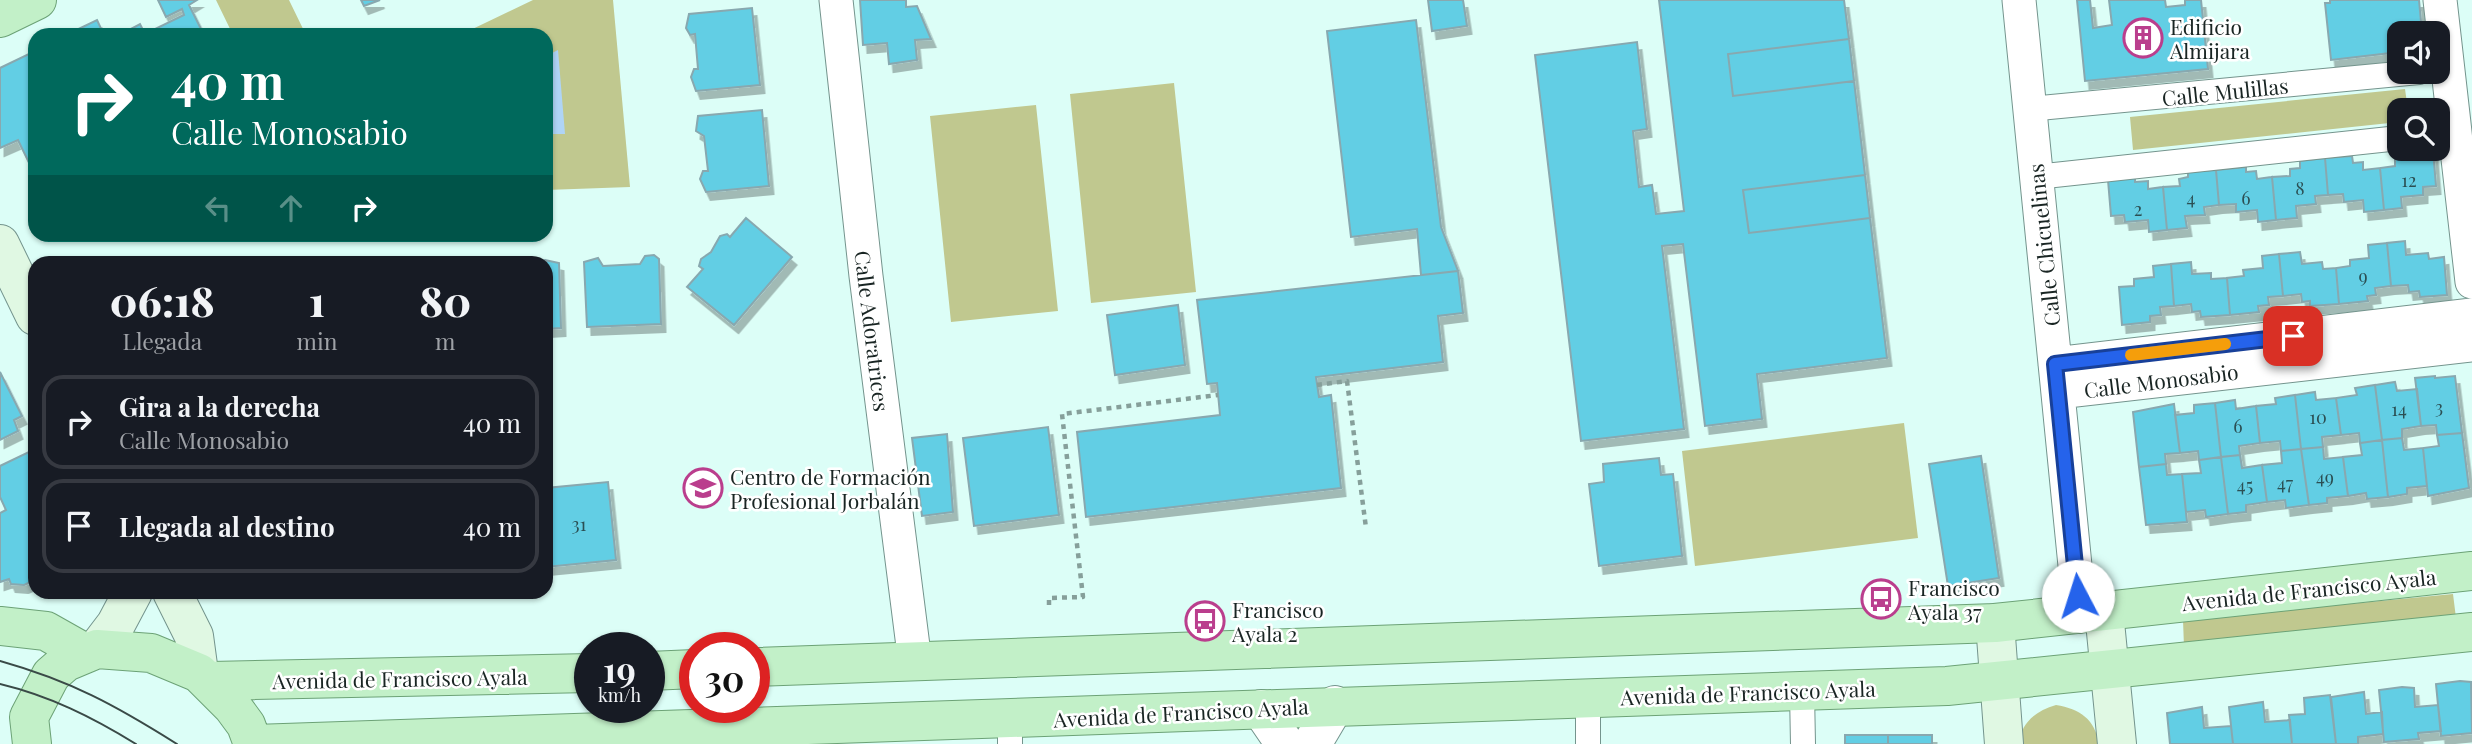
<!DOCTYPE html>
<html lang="es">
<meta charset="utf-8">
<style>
body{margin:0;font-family:"Playfair Display",serif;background:#20242c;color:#f1f3f6;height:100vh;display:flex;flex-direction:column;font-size:26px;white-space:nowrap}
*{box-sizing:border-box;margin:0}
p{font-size:23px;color:#9ea1a6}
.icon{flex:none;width:38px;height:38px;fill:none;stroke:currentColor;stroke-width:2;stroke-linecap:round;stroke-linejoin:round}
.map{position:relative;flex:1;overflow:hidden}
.side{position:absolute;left:28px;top:256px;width:525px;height:343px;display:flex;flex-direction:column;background:#171b24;border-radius:21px;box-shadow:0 2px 5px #0004}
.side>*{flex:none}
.hud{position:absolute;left:28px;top:28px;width:525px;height:214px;border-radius:21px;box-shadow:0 2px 5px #0004;background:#00695c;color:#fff;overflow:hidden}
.buttons{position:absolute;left:2387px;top:21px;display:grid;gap:14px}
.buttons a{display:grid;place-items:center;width:63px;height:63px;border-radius:14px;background:#171b24;box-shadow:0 2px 5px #0004;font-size:35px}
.speed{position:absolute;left:574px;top:632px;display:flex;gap:14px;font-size:35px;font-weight:700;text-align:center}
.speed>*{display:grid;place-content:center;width:91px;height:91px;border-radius:50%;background:#171b24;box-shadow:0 2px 5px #0004;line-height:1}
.speed small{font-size:18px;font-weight:400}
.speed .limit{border:10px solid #d22;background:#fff;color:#111}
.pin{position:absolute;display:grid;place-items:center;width:60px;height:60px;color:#fff;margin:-30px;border-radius:14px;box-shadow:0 4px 10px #0006}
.me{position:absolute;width:77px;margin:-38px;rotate:355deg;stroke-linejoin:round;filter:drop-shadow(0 0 5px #0008)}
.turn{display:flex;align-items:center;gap:24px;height:147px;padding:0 28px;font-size:32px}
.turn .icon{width:91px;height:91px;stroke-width:2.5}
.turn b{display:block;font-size:49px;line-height:60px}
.lanes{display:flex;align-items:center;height:66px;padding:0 28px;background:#0003;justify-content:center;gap:35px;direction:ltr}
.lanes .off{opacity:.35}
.eta{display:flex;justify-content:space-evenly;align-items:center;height:119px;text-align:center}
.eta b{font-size:42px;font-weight:800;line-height:49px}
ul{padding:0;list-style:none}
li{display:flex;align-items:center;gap:21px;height:94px;margin:0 14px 10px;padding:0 14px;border:4px solid #363941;border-radius:21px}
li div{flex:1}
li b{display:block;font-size:26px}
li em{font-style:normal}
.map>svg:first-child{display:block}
</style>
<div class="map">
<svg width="2472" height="744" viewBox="0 0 2472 744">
<defs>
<filter id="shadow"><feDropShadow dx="4.5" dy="8" stdDeviation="0" flood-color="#0004"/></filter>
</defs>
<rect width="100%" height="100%" fill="#dcfef7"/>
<!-- green -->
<path fill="#c0c88f" d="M216,0H289L306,35H233Z
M533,0H613L630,187L546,190V35H460Z
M1174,83L1196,292L1091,303L1070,94Z
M2405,89L2408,110H2399V122L2133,150L2130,117Z
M1036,105L1058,311L951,322L930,116Z
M1904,423L1918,538L1695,566L1682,451Z
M2453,594L2456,618L2184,647L2183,620Z
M2056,705C2080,709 2095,719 2099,744H2019C2021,722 2036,711 2056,705Z"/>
<!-- water -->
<path fill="#afd4f6" d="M558,50L565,134H546V56Z"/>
<!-- building -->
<path fill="#62cee4" stroke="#88a8af" stroke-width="2" filter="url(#shadow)" d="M158,0H197L189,5L204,35H132L129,30L140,24L145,34L184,15L182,9L166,17Z
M361,0H380L364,6Z
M860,0H906V7L917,6L931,39L915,40L917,60L889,64L887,43L863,45Z
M1428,0H1463L1467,26L1432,31Z
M1659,0H1844L1849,39L1728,54L1733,96L1854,81L1865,175L1743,190L1749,233L1870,218L1887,358L1757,374L1762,419L1705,426L1683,244L1662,246L1684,429L1581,441L1535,55L1637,42L1647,129L1633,131L1639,187L1652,185L1656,214L1684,211Z
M2077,0H2090L2093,28L2112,25L2109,0H2165L2166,7L2185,5V0H2201L2208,69L2085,81Z
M2330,0H2419L2422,33H2399V52L2331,60L2325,3H2330Z
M752,8L760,85L696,91L691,77L694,69H698L695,34L690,35L686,28L689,14Z
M97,20L104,35H66Z
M1416,20L1441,227L1458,271L1421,275L1417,229L1351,237L1327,31Z
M1849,39L1854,81L1733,96L1728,54Z
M35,51V175L18,140L0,148V68Z
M762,110L769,186L706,192L700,179L703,171H708L704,136L696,131L698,116Z
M2433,150L2436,186L2423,187V195L2401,197L2402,208L2384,210L2380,168L2395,166V159L2405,158V152Z
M2352,156L2353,163L2363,162V170L2380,168L2384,210L2364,212L2363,200L2344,202L2343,194L2328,195L2325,158Z
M2325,158L2328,195L2315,196L2316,204L2296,206L2297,218L2276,220L2272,177L2290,176V169L2300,168V161Z
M2246,167V172L2256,171L2257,179L2272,177L2276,220L2258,222L2257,210L2236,212V204L2219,205L2216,170Z
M2216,170L2219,205L2204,207L2205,215L2185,216L2187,228L2167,230L2163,187L2180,186L2179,179L2188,177V172Z
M1865,175L1870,218L1749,233L1743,190Z
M2135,177V182L2148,181V189L2163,187L2167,230L2149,232L2148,220L2125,222L2124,215L2111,216L2108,180Z
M746,218L792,257L734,325L687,287L703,269L699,266L701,259L711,252L720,236L727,234L730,237Z
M2405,241L2406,255L2428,253L2429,259L2444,257L2447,295L2420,297L2419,291L2409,292L2408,285L2391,286L2387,243Z
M2387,243L2391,286L2375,288L2376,295L2367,296L2368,301L2339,304L2336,268L2350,266V260L2369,258L2368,245Z
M2300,252L2302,264L2322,262L2323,269L2336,268L2339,304L2310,306V301L2302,302L2301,294L2283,296L2279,254Z
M2279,254L2283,296L2268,297L2269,305L2258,306L2259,312L2230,315L2227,278L2244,276L2243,270L2263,268L2262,256Z
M654,255L659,259L661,324L587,327L584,262L598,258L603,266L640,264L645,256Z
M545,260L559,263L561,328L546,329V262H543Z
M2191,262L2192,274L2211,273V279L2227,278L2230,315L2201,317L2200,311L2192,312L2191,304L2174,306L2171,264Z
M2171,264L2174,306L2160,307L2161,315L2150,316V322L2122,325L2119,287L2134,286V279L2154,277L2153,266Z
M1458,271L1463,313L1438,316L1443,362L1316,377L1319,397L1331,395L1341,488L1086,517L1077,432L1220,415L1217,383L1207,384L1197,300Z
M1178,305L1185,365L1115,375L1107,315Z
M0,372L22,416L14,420L18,431L0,440Z
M2435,376V378L2455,376L2462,433L2437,435L2436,425L2421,426L2415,378Z
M2395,382L2397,391L2417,389L2421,426L2402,429V438L2382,440L2375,385Z
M2375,385L2382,440L2360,443L2359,433L2341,435L2336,398L2357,395L2355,388Z
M2315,392L2316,400L2336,398L2341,435L2322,437L2323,447L2301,449L2295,395Z
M2295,395L2301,449L2281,451L2280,441L2260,443L2256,406L2276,404L2275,398Z
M2235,400L2236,409L2256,406L2260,443L2239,446L2240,455L2221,457L2215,403Z
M2215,403L2221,457L2199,460L2198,451L2180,453L2175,415L2194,413V405Z
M2174,404L2180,453L2165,454L2166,464L2139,467L2133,412Z
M1048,427L1059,515L974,526L963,438Z
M2462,433L2469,488L2428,496L2423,448L2439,446L2437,435Z
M947,434L953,512L922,516L912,438Z
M2402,438L2404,450L2423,448L2427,486L2407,488V494L2388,497L2382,440Z
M2382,440L2388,497L2367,499L2366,493L2348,496L2343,457L2362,455L2360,443Z
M2323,447L2324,459L2343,457L2348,496L2327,498V503L2309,505L2301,449Z
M35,449V580L24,585L11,584L9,579L0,582V513L6,510L0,497V466Z
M2301,449L2309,505L2286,508L2285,500L2267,502L2262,465L2282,463L2281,451Z
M2240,455L2242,468L2262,465L2267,502L2246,505V512L2228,514L2221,457Z
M1981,456L1999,578L1948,586L1929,464Z
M2221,457L2228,514L2206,517L2205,510L2186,512L2182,474L2201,473L2199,460Z
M1659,458L1661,475L1673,474L1682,556L1599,566L1589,484L1604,482L1603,464Z
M2166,464L2167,475L2182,474L2187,522L2146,525L2139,467Z
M608,482L616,560L546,567V488Z
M2460,681L2471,682L2472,733L2441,736L2436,684Z
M2402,687L2414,688L2415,707L2438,705L2441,731L2418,733L2419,739L2384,742L2379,690Z
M2364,692L2366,714L2382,712L2383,734L2358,737V744H2336L2331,697Z
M2330,695L2336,744H2292L2289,715L2305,714L2304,698Z
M2263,702L2265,722L2290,720L2292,744H2233L2229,707Z
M2202,707L2204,728L2231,726L2233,744H2170L2167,713Z
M1845,735H1888V744H1845Z
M1888,735H1932V744H1888Z"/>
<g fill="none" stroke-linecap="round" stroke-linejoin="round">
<!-- pedestrian casing -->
<g stroke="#74948d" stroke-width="26">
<path id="pedestrian" d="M2030,109L2419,72
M2036,177L2399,138
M1802,692L1803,744
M1010,718V744
M1588,744V697"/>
</g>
<!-- minor casing -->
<g stroke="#74948d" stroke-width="35">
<path id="minor" d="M836,0L866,276L915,662
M2019,0L2080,616
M2440,0L2472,282
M2055,364L2472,315
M2058,392L2472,345"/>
</g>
<!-- tertiary casing -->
<g stroke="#74948d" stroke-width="40">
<path id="tertiary" d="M1261,709L1285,744
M1312,744L1335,705"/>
</g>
<!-- secondary casing -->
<g stroke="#74948d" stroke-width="40">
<path id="secondary" d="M0,244L35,316
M172,592L194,636L199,673
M2104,612L2117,744
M1995,623L2004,744
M97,649L116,624L133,592"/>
</g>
<!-- primary casing -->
<g stroke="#6ca276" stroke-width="40">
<path id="primary" d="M0,18L37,0
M0,626L46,631L85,653
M754,667L1995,623L2472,571
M649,671L695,669
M211,681L590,673
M32,744L29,717L51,675L66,662L97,649L151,653L199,673L232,706L246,725L253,744
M253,744L1947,686L2472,632"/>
</g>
<!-- path -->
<path stroke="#869f9a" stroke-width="4.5" stroke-dasharray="5 5" stroke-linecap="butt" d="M1317,385L1347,381L1366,528
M1049,605V598L1083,597L1062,414L1218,395"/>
<!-- pedestrian -->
<use href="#pedestrian" stroke="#fff" stroke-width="24"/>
<!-- minor -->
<use href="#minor" stroke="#fff" stroke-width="33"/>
<!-- tertiary -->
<use href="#tertiary" stroke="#fff" stroke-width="38"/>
<!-- secondary -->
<use href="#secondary" stroke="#e0f8e3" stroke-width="38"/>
<!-- primary -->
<use href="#primary" stroke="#c2f0c8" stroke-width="38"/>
<!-- tram -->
<path stroke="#3a4a47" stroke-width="2" d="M0,661C71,681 115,705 177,744
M0,684C50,696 92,717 136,744"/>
</g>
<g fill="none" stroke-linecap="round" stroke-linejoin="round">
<!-- route casing -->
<g stroke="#184099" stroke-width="18">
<path id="route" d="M2078,596L2055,364L2293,336"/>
</g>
<!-- route -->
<use href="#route" stroke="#2563eb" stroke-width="12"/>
<!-- slow -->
<path stroke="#f59e0b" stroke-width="12" d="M2131,355L2225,344"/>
</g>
<!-- icons -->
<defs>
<g id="building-ring" transform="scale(2.0125)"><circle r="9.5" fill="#fff" stroke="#ba3e8d" stroke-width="1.5"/><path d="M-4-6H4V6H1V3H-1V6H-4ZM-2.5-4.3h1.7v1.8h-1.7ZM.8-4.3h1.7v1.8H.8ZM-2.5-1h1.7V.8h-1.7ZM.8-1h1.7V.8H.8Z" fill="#ba3e8d"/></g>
<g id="university-ring" transform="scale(2.0125)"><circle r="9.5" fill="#fff" stroke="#ba3e8d" stroke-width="1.5"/><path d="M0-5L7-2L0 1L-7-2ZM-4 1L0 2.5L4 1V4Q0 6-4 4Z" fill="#ba3e8d"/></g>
<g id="bus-ring" transform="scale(2.0125)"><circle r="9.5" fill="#fff" stroke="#ba3e8d" stroke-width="1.5"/><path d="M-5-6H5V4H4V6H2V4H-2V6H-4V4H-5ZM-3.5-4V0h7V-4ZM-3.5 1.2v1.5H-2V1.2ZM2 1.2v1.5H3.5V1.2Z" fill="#ba3e8d"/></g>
</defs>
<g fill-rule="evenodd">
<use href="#building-ring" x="2143" y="38"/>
<use href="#university-ring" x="703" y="488"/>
<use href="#bus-ring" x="1881" y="599"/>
<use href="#bus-ring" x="1205" y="621"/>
</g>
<g text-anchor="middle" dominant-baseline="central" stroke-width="5" stroke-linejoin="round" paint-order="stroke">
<!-- number labels -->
<g font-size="18" fill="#2b4f53">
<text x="2409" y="180">12</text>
<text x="2300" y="188">8</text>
<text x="2191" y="198">4</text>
<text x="2246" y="198">6</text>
<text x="2138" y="209">2</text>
<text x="2363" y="276">9</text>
<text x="2439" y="407">3</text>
<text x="2399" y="409">14</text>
<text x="2318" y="417">10</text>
<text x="2238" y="426">6</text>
<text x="2325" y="477">49</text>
<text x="2285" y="483">47</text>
<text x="2245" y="485">45</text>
<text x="579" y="524">31</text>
</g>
<!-- poi labels -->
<g font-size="21" fill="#192523" stroke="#fff" text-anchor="start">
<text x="2170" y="26">Edificio<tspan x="2170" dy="24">Almijara</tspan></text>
<text x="730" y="476">Centro de Formación<tspan x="730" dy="24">Profesional Jorbalán</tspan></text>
<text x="1908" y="587">Francisco<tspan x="1908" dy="24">Ayala 37</tspan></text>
<text x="1232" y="609">Francisco<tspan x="1232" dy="24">Ayala 2</tspan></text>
</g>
<!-- street labels -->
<g font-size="21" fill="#192523" stroke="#fff">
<text transform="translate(2225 91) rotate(-6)">Calle Mulillas</text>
<text transform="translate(2043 245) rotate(-96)">Calle Chicuelinas</text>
<text transform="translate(873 331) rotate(83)">Calle Adoratrices</text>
<text transform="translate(2161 380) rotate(-7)">Calle Monosabio</text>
<text transform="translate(2309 589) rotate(-6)">Avenida de Francisco Ayala</text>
<text transform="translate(400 678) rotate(-1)">Avenida de Francisco Ayala</text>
<text transform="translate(1748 692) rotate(-2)">Avenida de Francisco Ayala</text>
<text transform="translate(1181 712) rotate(-3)">Avenida de Francisco Ayala</text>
</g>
</g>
</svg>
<div class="buttons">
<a><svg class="icon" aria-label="sound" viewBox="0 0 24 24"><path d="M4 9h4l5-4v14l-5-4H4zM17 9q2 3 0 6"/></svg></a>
<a><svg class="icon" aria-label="search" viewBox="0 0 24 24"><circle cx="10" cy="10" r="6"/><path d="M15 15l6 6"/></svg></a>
</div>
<div class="speed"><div>19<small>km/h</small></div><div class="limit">30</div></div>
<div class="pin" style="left:2293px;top:336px;background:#d93025"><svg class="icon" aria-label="arrive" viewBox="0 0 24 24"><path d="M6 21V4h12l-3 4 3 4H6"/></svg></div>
<svg class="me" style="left:2078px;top:596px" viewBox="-20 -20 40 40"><circle r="19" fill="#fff"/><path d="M0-13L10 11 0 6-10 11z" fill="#2563eb"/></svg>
<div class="hud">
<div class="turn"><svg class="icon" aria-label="right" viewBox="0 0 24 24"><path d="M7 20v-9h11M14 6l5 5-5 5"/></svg><div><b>40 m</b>Calle Monosabio</div></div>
<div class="lanes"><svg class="icon off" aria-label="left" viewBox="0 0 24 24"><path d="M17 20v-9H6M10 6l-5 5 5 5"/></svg><svg class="icon off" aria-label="ahead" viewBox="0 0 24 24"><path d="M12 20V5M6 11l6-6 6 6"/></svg><svg class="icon" aria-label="right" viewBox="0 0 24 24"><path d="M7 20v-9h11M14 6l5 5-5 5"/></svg></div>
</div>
<section class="side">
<div class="eta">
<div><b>06:18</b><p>Llegada</p></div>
<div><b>1</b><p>min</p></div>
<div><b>80</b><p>m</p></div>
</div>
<ul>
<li><svg class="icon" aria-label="right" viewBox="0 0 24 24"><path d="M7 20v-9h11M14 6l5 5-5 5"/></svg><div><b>Gira a la derecha</b><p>Calle Monosabio</p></div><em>40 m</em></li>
<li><svg class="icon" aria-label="arrive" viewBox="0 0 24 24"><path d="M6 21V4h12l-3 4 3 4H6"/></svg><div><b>Llegada al destino</b></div><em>40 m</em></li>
</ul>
</section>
</div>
